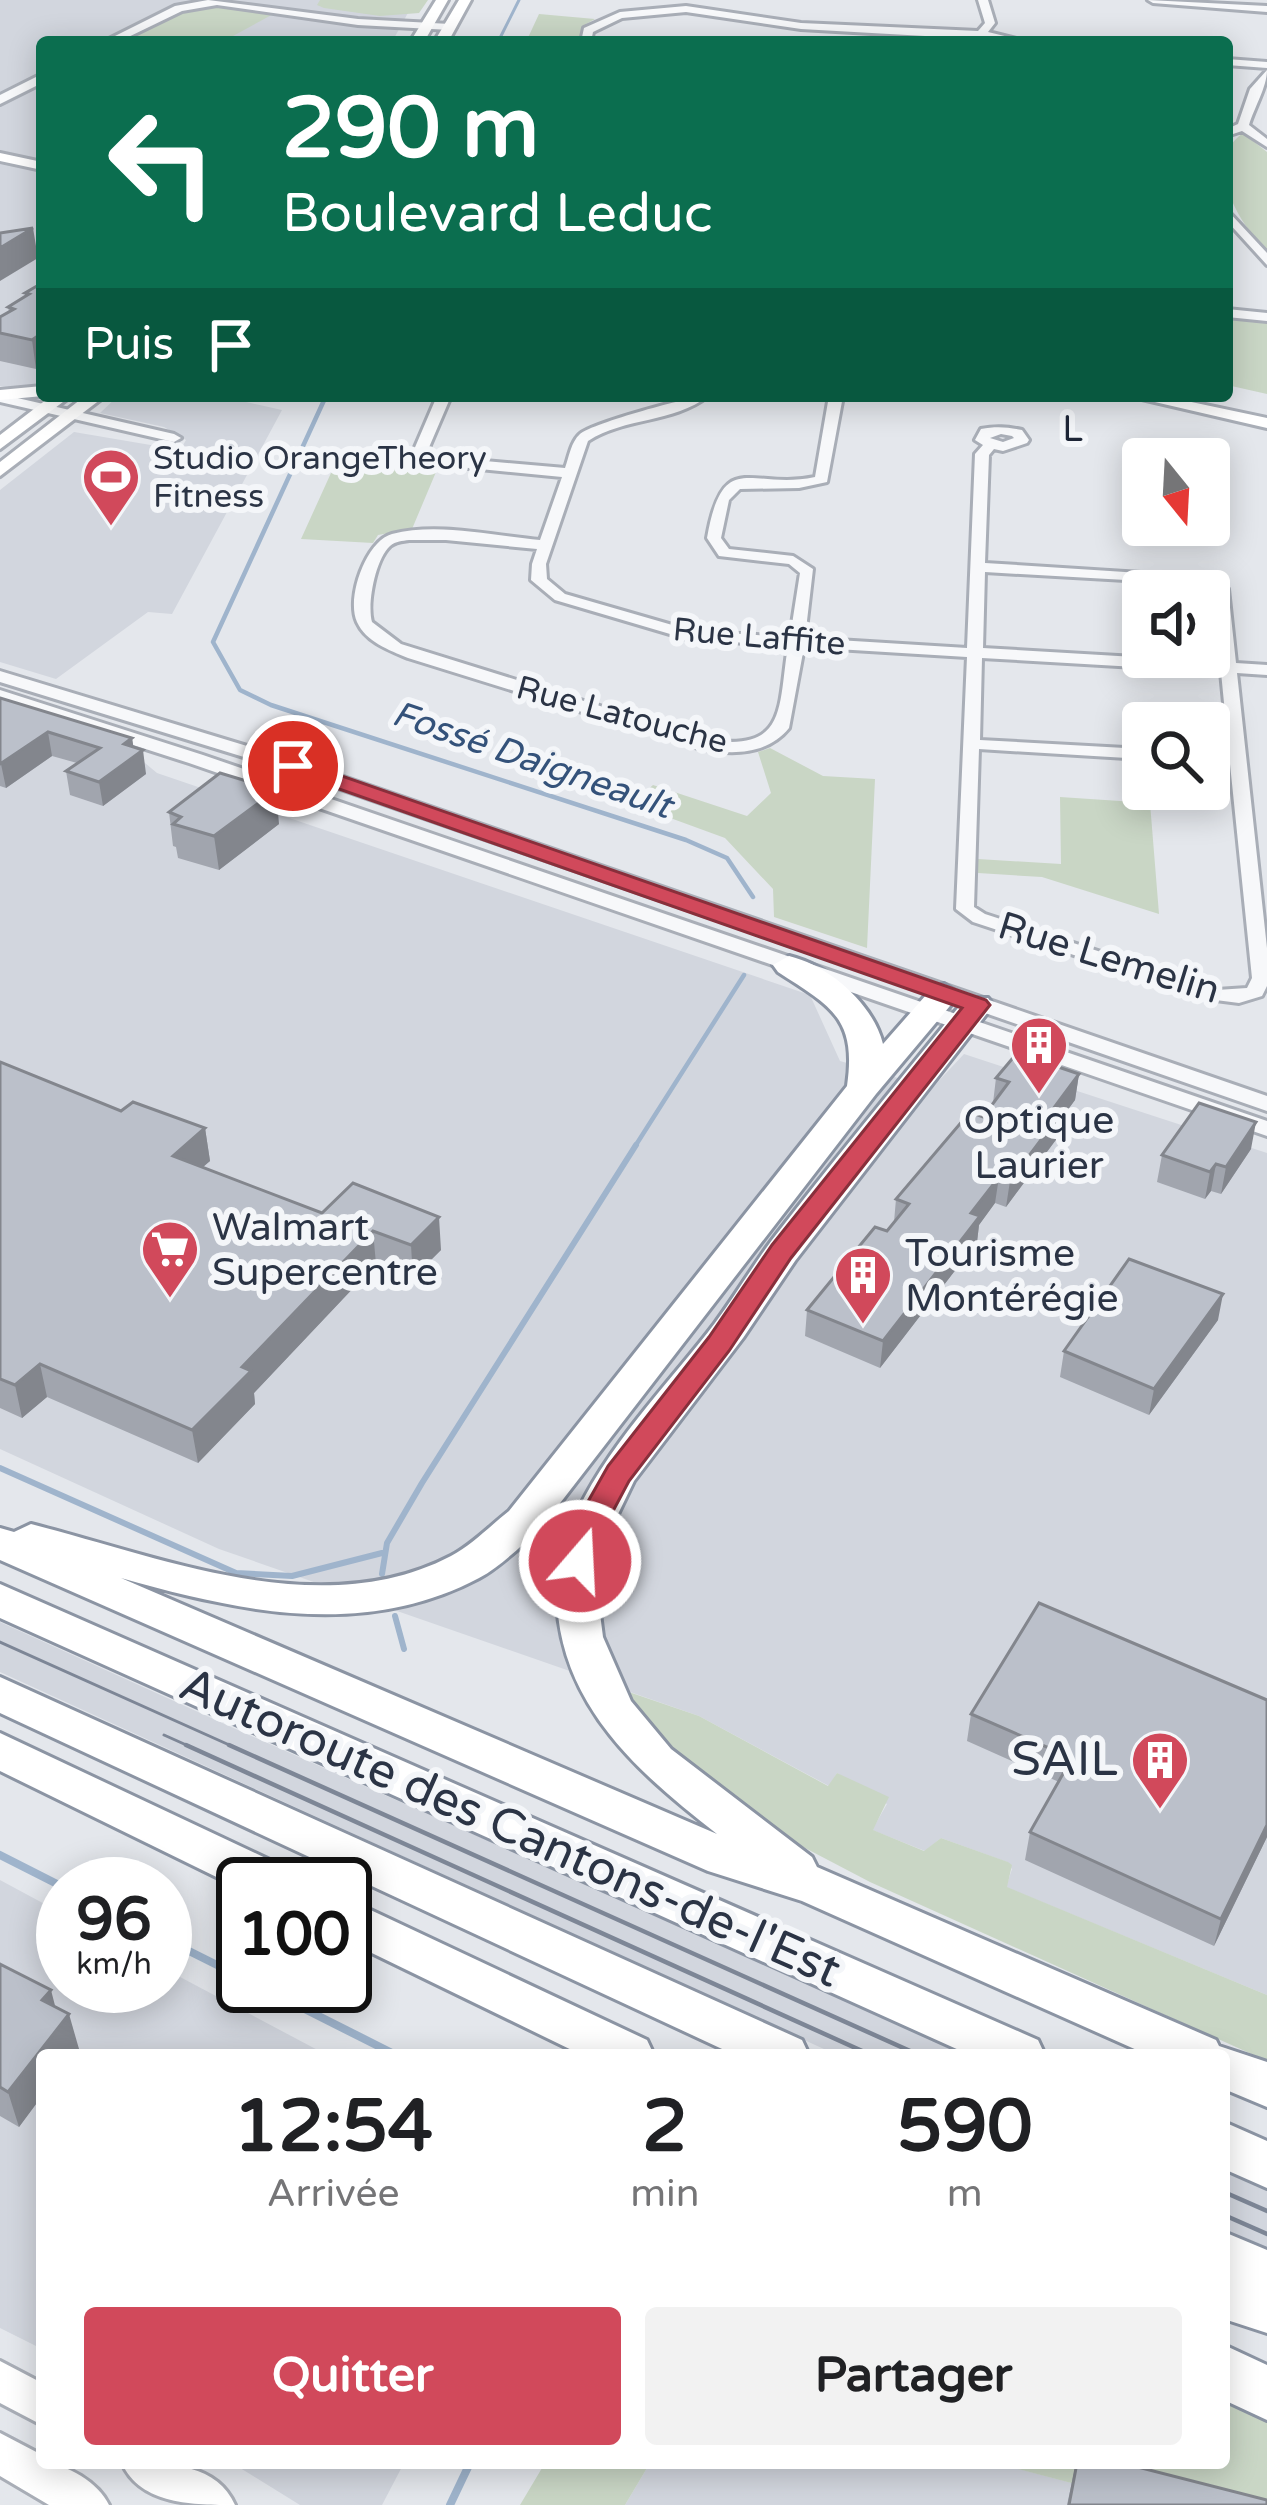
<!DOCTYPE html>
<html lang="fr">
<meta charset="utf-8">
<style>
body{margin:0;font-family:"Varela Round",sans-serif;background:#f2f2f2;color:#202124;height:100vh;display:flex;flex-direction:column;font-size:45px;white-space:nowrap}
*{box-sizing:border-box;margin:0}
p{font-size:39px;color:#757577}
.icon{flex:none;width:66px;height:66px;fill:none;stroke:currentColor;stroke-width:2;stroke-linecap:round;stroke-linejoin:round}
.map{position:relative;flex:1;overflow:hidden}
.panel{position:absolute;left:36px;top:2049px;width:1194px;height:420px;display:flex;flex-direction:column;background:#fff;border-radius:12px;box-shadow:0 6px 30px #0003}
.panel>*{flex:none}
.top-card{position:absolute;left:36px;top:36px;width:1197px;height:366px;border-radius:12px;box-shadow:0 6px 30px #0003;background:#0b6e4f;color:#fff;overflow:hidden}
.needle{width:78px;rotate:162deg}
.buttons{position:absolute;left:1122px;top:438px;display:grid;gap:24px}
.buttons a{display:grid;place-items:center;width:108px;height:108px;border-radius:12px;background:#fff;box-shadow:0 6px 30px #0003;font-size:60px}
.speed{position:absolute;left:36px;top:1857px;display:flex;gap:24px;font-size:60px;font-weight:700;text-align:center}
.speed>*{display:grid;place-content:center;width:156px;height:156px;border-radius:50%;background:#fff;box-shadow:0 6px 30px #0003;line-height:1}
.speed small{font-size:30px;font-weight:400}
.speed .limit{border:6px solid #111;border-radius:18px;background:#fff;color:#111}
.pin{position:absolute;display:grid;place-items:center;width:102px;height:102px;color:#fff;margin:-51px;border:6px solid #fff;border-radius:50%;box-shadow:0 3px 12px #0007}
.me{position:absolute;width:132px;margin:-66px;rotate:19deg;stroke-linejoin:round;filter:drop-shadow(0 0 9px #0008)}
.turn{display:flex;align-items:center;gap:42px;height:252px;padding:0 48px;font-size:54px}
.turn .icon{width:156px;height:156px;stroke-width:2.5}
.turn b{display:block;font-size:84px;line-height:102px}
.then{display:flex;align-items:center;height:114px;padding:0 48px;background:#0003;gap:24px;font-size:45px}
.eta{display:flex;justify-content:space-evenly;align-items:center;height:204px;text-align:center}
.eta b{font-size:72px;font-weight:700;line-height:84px}
.action{display:flex;gap:24px;margin-top:auto;padding:24px 48px}
.action a{flex:1;height:138px;border-radius:12px;background:#d1495b;color:#fff;font-size:48px;font-weight:700;line-height:138px;text-align:center}
.action a+a{background:#f2f2f2;color:#202124}
.map>svg:first-child{display:block}
</style>
<div class="map">
<svg width="1267" height="2505" viewBox="0 0 1267 2505">
<rect width="100%" height="100%" fill="#e4e7ec"/>
<!-- built -->
<path fill="#d2d6de" d="M0,0H415L392,42H42V385L20,389L0,386Z
M118,396H220L282,410L172,614L148,612L56,679L0,662V490L74,432L180,450L186,440L164,427L100,413Z
M0,712L139,758L157,773L810,995L840,1061L932,1088L964,1054L1267,1153V1995L1006,1887L1012,1869L1007,1862L941,1838L925,1851L872,1830L887,1804L837,1773L829,1786L699,1716L219,1549L0,1449Z
M0,1622L229,1726L972,2055H837L0,1672Z
M0,1880L63,1914V1986H165V1969L327,2055H42V2349L0,2328Z
M1224,2168L1267,2187V2251L1224,2231Z
M232,2463H404L382,2505H300Z
M650,2463H1020L1019,2469L1155,2505H625Z"/>
<!-- green -->
<path fill="#c9d6c5" d="M320,0H428L419,13L380,16L324,8L317,5Z
M226,5L277,12L222,42H120L182,11Z
M539,14L595,19L586,24L579,42H526Z
M1243,133L1267,152V252C1241,225 1200,163 1243,133Z
M1227,318L1267,322V394L1227,385Z
M416,467L436,472L412,529L378,535L373,543L301,539L331,473Z
M770,748L823,776L875,779L867,948L774,917L773,889L725,838L632,804L653,785L747,816L771,793L758,752Z
M1060,797L1150,803L1159,914L1042,877L978,873V859L1061,864Z
M620,1689L699,1716L828,1786L837,1773L889,1797L873,1830L924,1851L941,1838L1008,1862L1012,1865L1007,1887L1267,1995V2061L870,1882L786,1838L659,1743Z
M1224,2396L1267,2419V2505H1155L1018,2469L1020,2463H1224Z
M545,2463H650L625,2505H520Z"/>
<g fill="none" stroke-linecap="round" stroke-linejoin="round">
<!-- stream-far3 -->
<path stroke="#9fb4cc" stroke-width="3" d="M498,42L519,0"/>
<!-- stream-far2 -->
<path stroke="#9fb4cc" stroke-width="4.5" d="M326,396L213,642L240,690L271,705L686,840L727,858L753,897
M634,1148L744,975"/>
<!-- stream-far1 -->
<path stroke="#9fb4cc" stroke-width="6" d="M0,1468L236,1573L292,1576L382,1553
M382,1574L387,1543L422,1483L636,1145
M395,1616L404,1649"/>
<!-- stream -->
<path stroke="#9fb4cc" stroke-width="8" d="M0,1855L63,1887
M165,1939L243,1978
M259,1986L396,2055
M450,2505L470,2463"/>
<!-- minor casing -->
<g stroke="#a9aeb7" stroke-width="6">
<path id="minor" d="M978,0H988L995,23L988,32L1029,42L801,29L686,12L622,18L593,32L591,42H581L584,28L620,12L686,6L801,23L978,31L985,23Z
M1148,0L1267,6V12L1153,3Z
M1227,59L1267,62V68L1227,65Z
M1267,70C1267,87 1254,108 1249,125L1267,139V147L1242,131L1227,136V129L1238,124L1250,89Z
M1227,210L1267,253V265L1227,221Z
M1227,309L1267,313V321L1227,317Z
M0,394L174,434L181,438L174,442L0,402Z
M437,396H451L427,452L429,456L565,468C569,457 571,442 580,434C593,423 691,396 708,396C674,423 625,417 588,441L546,564L547,579L565,594L693,631L790,637L800,573L789,564L719,556L707,538C723,446 751,491 815,477L829,396H843L827,482L799,488L740,489L729,500L721,538L729,549L793,556L813,569L805,638L967,648L975,454L983,445L975,440L981,429C996,426 1007,427 1022,430L1029,440L1027,443L1003,451L994,449L989,455L985,563L1203,577L1228,589L1236,663L1267,665V675L1237,673L1267,948V986L1262,996L1239,1003L1208,999L973,922L956,909L967,657L804,647L789,728C767,755 733,755 701,749L408,658C389,650 366,642 357,622C346,598 366,541 392,534C438,522 493,536 540,540L562,477L419,463L413,452ZM1001,434L1012,436L1014,438L1003,442L990,438ZM409,540H446L537,549L532,564L531,580L555,600L687,639L788,646C778,706 788,752 709,740L401,644L372,622C367,604 375,560 390,546C396,541 402,541 409,540ZM985,572L1196,584L1213,591L1220,662L983,648ZM982,658L1221,672L1229,754L1209,753V763L1230,764L1252,978L1247,988L1217,990L985,914L974,907L979,749L1143,759V749L980,740Z"/>
</g>
<!-- tertiary casing -->
<g stroke="#a9aeb7" stroke-width="6">
<path id="tertiary" d="M208,0L358,19L450,24L456,27L450,30L358,25L217,5L182,11L118,42H103L175,6Z
M42,74V83L0,104V95Z
M0,671L300,762L1267,1096V1111L286,770L0,682Z
M0,690L203,755L1267,1121V1136L189,763L0,702Z"/>
</g>
<!-- secondary casing -->
<g stroke="#a9aeb7" stroke-width="6">
<path id="secondary" d="M436,0H448L424,42H410Z
M459,0H471L448,42H434Z
M0,153L42,162V170L0,161Z
M42,386L43,396L0,400V390Z
M51,396H71L0,449V435Z
M85,396H105L0,476V462Z
M1129,396H1163L1267,418V428Z
M0,2361L42,2383V2425L0,2403Z
M0,2433L42,2455V2463C66,2463 99,2483 109,2505H49L0,2476Z
M122,2463C162,2463 216,2461 235,2505C195,2505 140,2505 122,2463Z"/>
</g>
<!-- motorway casing -->
<g stroke="#8b94a3" stroke-width="6">
<path id="motorway" d="M789,956C830,966 873,1004 883,1044L933,987L944,984L960,994L876,1094L537,1533C519,1547 500,1567 479,1578C364,1639 241,1612 121,1578L717,1834C640,1774 563,1708 557,1603C551,1499 657,1400 715,1323C735,1296 752,1267 772,1240C835,1158 901,1079 966,998H988L993,1005L988,1012L795,1261L743,1338L634,1481L604,1543L598,1598L603,1637L631,1701L671,1749L812,1857L817,1867L1216,2040L1219,2046L1267,2062V2107L1224,2089V2055H1148L802,1901L708,1871L0,1560V1528L14,1532L31,1524C161,1557 321,1624 451,1556C472,1545 490,1526 509,1511L847,1086C857,1017 830,1006 778,972L773,965Z
M0,1584L1038,2040L1045,2055H970L0,1618Z
M0,1677L802,2040L809,2055H735L0,1713Z
M0,1733L291,1870L298,1884H243V1890L0,1771Z
M345,1898L647,2040L654,2055H582L345,1940Z
M1224,2122L1267,2141V2188L1224,2169Z
M1224,2232L1267,2250V2333L1224,2319Z
M1224,2345L1267,2365V2420L1224,2400Z"/>
</g>
<!-- minor -->
<use href="#minor" fill="#f7f8fa" fill-rule="evenodd"/>
<!-- tertiary -->
<use href="#tertiary" fill="#f7f8fa" fill-rule="evenodd"/>
<!-- secondary -->
<use href="#secondary" fill="#fff" fill-rule="evenodd"/>
<!-- motorway -->
<use href="#motorway" fill="#fff" fill-rule="evenodd"/>
<!-- tram-far1 -->
<path stroke="#7d8696" stroke-width="3" d="M0,1642L236,1748
M164,1735L193,1748"/>
<!-- tram -->
<path stroke="#7d8696" stroke-width="4.5" d="M186,1745L871,2055
M229,1745L919,2055
M1224,2192L1267,2211
M1224,2215L1267,2234"/>
</g>
<!-- wall -->
<path fill="#a1a5ae" d="M42,283L36,369L0,361V317L9,312L8,307L25,297V293Z
M0,698L132,738L133,747L146,774L103,806L70,795L66,771L77,763L52,756L6,788L0,786Z
M169,812L279,824L219,870L178,858L176,847L173,846Z
M0,1062L121,1111L205,1128L210,1161L202,1167L322,1213L441,1250L413,1278L376,1264L254,1393L255,1404L198,1463L47,1397L22,1418L0,1408Z
M1079,1074L1075,1100L1061,1119L1058,1137L1006,1207L995,1203L979,1225L977,1242L880,1368L805,1336L807,1310L894,1222L896,1199L983,1117L993,1103L996,1078Z
M1251,1149L1221,1194L1211,1191L1205,1199L1157,1182L1162,1155Z
M1218,1320L1149,1415L1060,1377L1064,1351Z
M971,1714L1267,1837L1214,1946L1025,1860L1030,1832L1059,1782L967,1741Z
M0,1964L55,2007L79,2049L74,2055H42V2096L19,2127L0,2116Z
M1076,2463L1267,2505H1067Z"/>
<!-- shaded-wall -->
<path fill="#83868d" d="M33,228L38,258L0,281V248Z
M42,333V365L36,369L32,340Z
M48,732L52,756L6,788L1,764Z
M132,738L135,756L143,750L146,774L103,806L99,782L124,744Z
M276,790L279,824L219,870L214,836Z
M1079,1074L1075,1100L1061,1119L1058,1137L1006,1207L1010,1181L1053,1109Z
M1256,1122L1251,1149L1221,1194L1226,1167Z
M205,1128L210,1161L178,1189L173,1156Z
M1216,1164L1211,1191L1205,1199L1210,1172Z
M999,1177L995,1203L979,1225L977,1242L880,1368L883,1341L971,1213Z
M439,1217L441,1250L413,1278L411,1245Z
M373,1231L376,1264L254,1393L255,1404L198,1463L192,1430L242,1367Z
M1223,1294L1218,1320L1149,1415L1154,1389Z
M40,1364L47,1397L22,1418L15,1385Z
M1267,1825V1837L1214,1946L1221,1919Z
M51,1990L60,2025L42,2000Z
M69,2014L79,2049L74,2055H42V2096L19,2127L8,2092Z"/>
<!-- building -->
<path fill="#bbc0ca" stroke="#83868d" stroke-width="3" d="M33,228L0,248V233Z
M42,283V333L32,340L0,333V317L14,309L8,307L29,294L25,293Z
M0,698L132,738L124,744L143,750L99,782L66,771L100,748L48,732L0,764Z
M220,773L276,790L214,836L173,824L181,817L169,812Z
M1017,1053L1079,1074L1053,1109L1062,1112L1010,1181L999,1177L971,1213L980,1216L883,1341L807,1310L875,1227L887,1231L909,1204L896,1199L970,1112L983,1117L1009,1082L996,1078Z
M0,1062L121,1111L133,1102L205,1128L173,1156L322,1213L353,1183L439,1217L411,1245L373,1231L242,1367L251,1371L192,1430L40,1364L15,1385L0,1379Z
M1199,1103L1256,1122L1226,1167L1216,1164L1210,1172L1162,1155Z
M1129,1259L1223,1294L1154,1389L1064,1351Z
M1039,1603L1267,1700V1825L1221,1919L1030,1832L1072,1758L971,1714Z
M0,1964L51,1990L42,2000L69,2014L8,2092L0,2087Z
M1077,2463H1122L1267,2500V2505H1069Z"/>
<!-- route -->
<path fill="#d1495b" stroke="#882f3b" stroke-width="3" d="M293,759L986,1000L990,1005L791,1258L729,1351L629,1481L604,1528L591,1569H569L565,1561L573,1528L608,1466L709,1337L772,1245L962,1008L285,770V761Z"/>
<!-- icons -->
<defs>
<g id="stadium-pin" transform="scale(3)"><path d="M0 17L-7.5 6A9.5 9.5 0 1 1 7.5 6Z" fill="#d1495b" stroke="#f4f6f9"/><path d="M0-5a6.5 5 0 1 0 0 10a6.5 5 0 1 0 0-10ZM-3.5-1.8h7v3.6h-7Z" fill="#fff"/></g>
<g id="building-pin" transform="scale(3)"><path d="M0 17L-7.5 6A9.5 9.5 0 1 1 7.5 6Z" fill="#d1495b" stroke="#f4f6f9"/><path d="M-4-6H4V6H1V3H-1V6H-4ZM-2.5-4.3h1.7v1.8h-1.7ZM.8-4.3h1.7v1.8H.8ZM-2.5-1h1.7V.8h-1.7ZM.8-1h1.7V.8H.8Z" fill="#fff"/></g>
<g id="supermarket-pin" transform="scale(3)"><path d="M0 17L-7.5 6A9.5 9.5 0 1 1 7.5 6Z" fill="#d1495b" stroke="#f4f6f9"/><path d="M-6-5.5h2.5l.6 2H6L4.5 2H-2.5L-4.4-4H-6ZM-1.5 3.2a1.3 1.3 0 1 0 .1 0ZM3 3.2a1.3 1.3 0 1 0 .1 0Z" fill="#fff"/></g>
</defs>
<g fill-rule="evenodd">
<use href="#stadium-pin" x="111" y="477"/>
<use href="#building-pin" x="1039" y="1045"/>
<use href="#supermarket-pin" x="170" y="1249"/>
<use href="#building-pin" x="863" y="1275"/>
<use href="#building-pin" x="1160" y="1760"/>
</g>
<g text-anchor="middle" dominant-baseline="central" stroke-width="12" stroke-linejoin="round" paint-order="stroke">
<!-- far-poi labels -->
<g font-size="33" fill="#2b3445" stroke="#f4f6f9" text-anchor="start">
<text x="153" y="458">Studio OrangeTheory<tspan x="153" dy="38">Fitness</tspan></text>
</g>
<!-- far-street labels -->
<g font-size="33" fill="#2b3445" stroke="#f4f6f9">
<text transform="translate(759 637) rotate(5)">Rue Laffite</text>
<text transform="translate(622 715) rotate(15)">Rue Latouche</text>
</g>
<!-- far-neighbourhood labels -->
<g font-size="36" letter-spacing="3" fill="#1d2536" stroke="#f4f6f9">
<text x="1074" y="429">L</text>
</g>
<!-- far-water labels -->
<g font-size="36" font-style="italic" fill="#34527a" stroke="#f4f6f9">
<text transform="translate(532 760) rotate(19)">Fossé Daigneault</text>
</g>
<!-- street labels -->
<g font-size="39" fill="#2b3445" stroke="#f4f6f9">
<text transform="translate(1109 958) rotate(17)">Rue Lemelin</text>
</g>
<!-- poi labels -->
<g font-size="39" fill="#2b3445" stroke="#f4f6f9" text-anchor="start">
<text x="1039" y="1120" text-anchor="middle">Optique<tspan x="1039" dy="45">Laurier</tspan></text>
<text x="212" y="1227">Walmart<tspan x="212" dy="45">Supercentre</tspan></text>
<text x="905" y="1253">Tourisme<tspan x="905" dy="45">Montérégie</tspan></text>
</g>
<!-- near-poi labels -->
<g font-size="48" fill="#2b3445" stroke="#f4f6f9" text-anchor="end">
<text x="1118" y="1760">SAIL</text>
</g>
<!-- near-street labels -->
<g font-size="48" fill="#2b3445" stroke="#f4f6f9">
<text transform="translate(510 1828) rotate(24)">Autoroute des Cantons-de-l'Est</text>
</g>
</g>
</svg>
<div class="buttons">
<a><svg class="needle" viewBox="-14 -14 28 28"><path d="M0-13l5 13h-10z" fill="#e53935"/><path d="M0 13l5-13h-10z" fill="#757577"/></svg></a>
<a><svg class="icon" aria-label="sound" viewBox="0 0 24 24"><path d="M4 9h4l5-4v14l-5-4H4zM17 9q2 3 0 6"/></svg></a>
<a><svg class="icon" aria-label="search" viewBox="0 0 24 24"><circle cx="10" cy="10" r="6"/><path d="M15 15l6 6"/></svg></a>
</div>
<div class="speed"><div>96<small>km/h</small></div><div class="limit">100</div></div>
<div class="pin" style="left:293px;top:766px;background:#d93025"><svg class="icon" aria-label="arrive" viewBox="0 0 24 24"><path d="M6 21V4h12l-3 4 3 4H6"/></svg></div>
<svg class="me" style="left:580px;top:1561px" viewBox="-20 -20 40 40"><circle r="17" fill="#d1495b" stroke="#fff" stroke-width="3"/><path d="M0-11L8 9 0 5-8 9z" fill="#fff"/></svg>
<div class="top-card">
<div class="turn"><svg class="icon" aria-label="left" viewBox="0 0 24 24"><path d="M17 20v-9H6M10 6l-5 5 5 5"/></svg><div><b>290 m</b>Boulevard Leduc</div></div>
<div class="then">Puis<svg class="icon" aria-label="arrive" viewBox="0 0 24 24"><path d="M6 21V4h12l-3 4 3 4H6"/></svg></div>
</div>
<section class="panel">
<div class="eta">
<div><b>12:54</b><p>Arrivée</p></div>
<div><b>2</b><p>min</p></div>
<div><b>590</b><p>m</p></div>
</div>
<div class="action"><a>Quitter</a><a>Partager</a></div>
</section>
</div>
